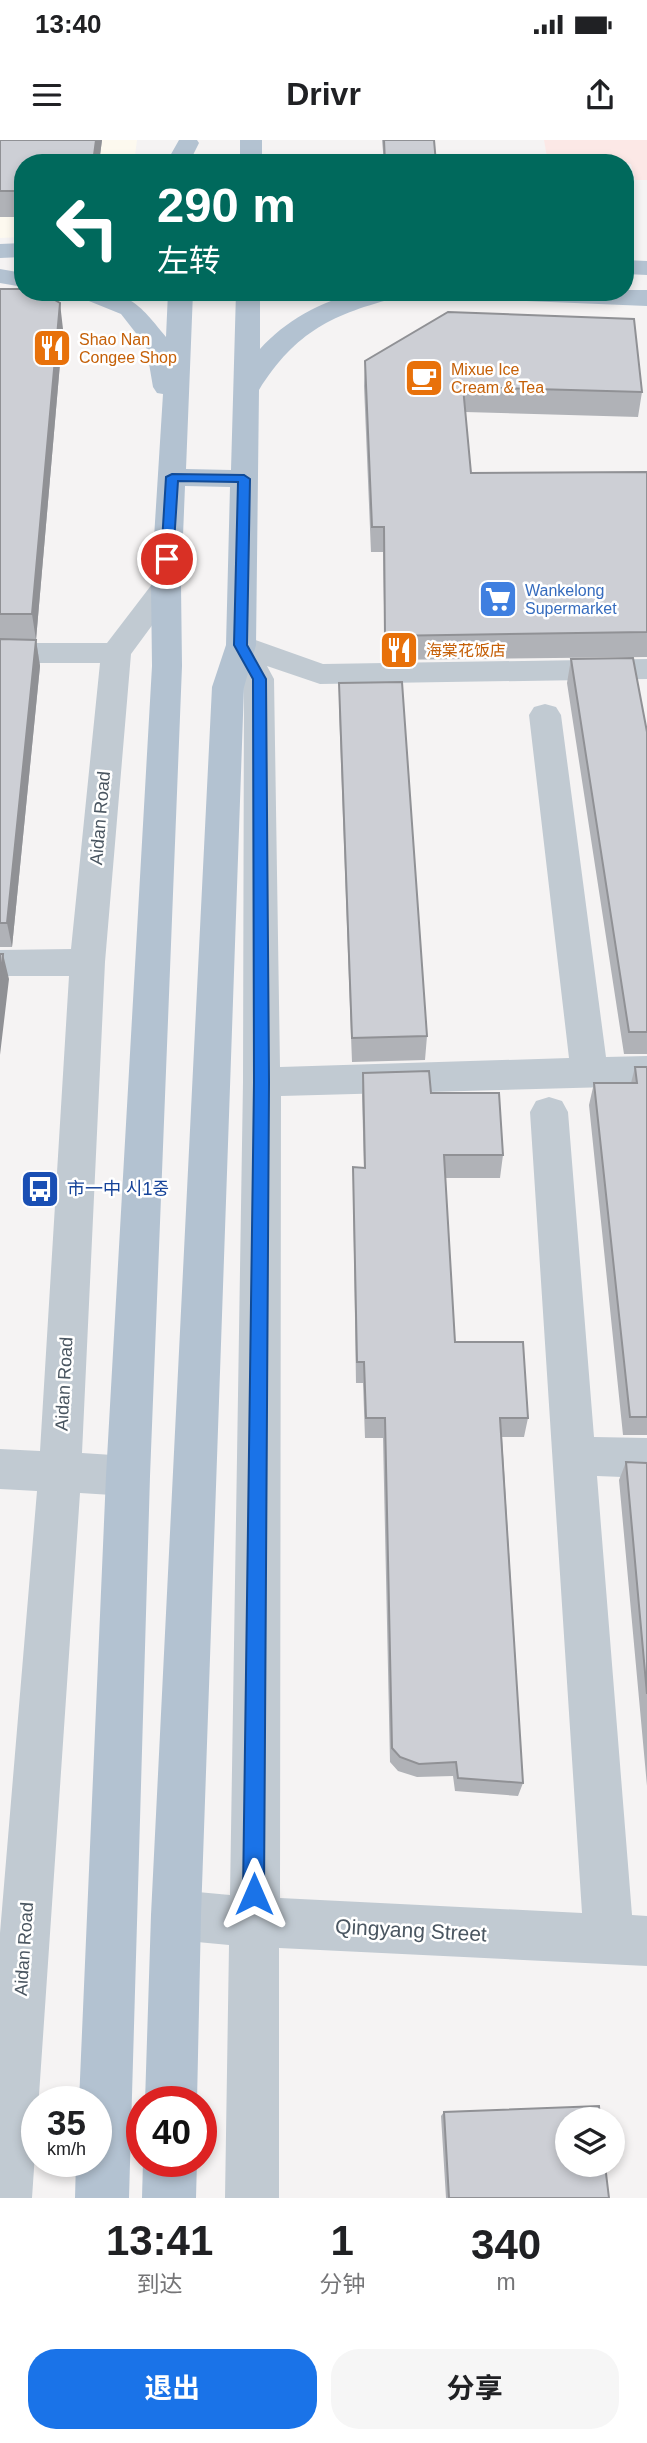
<!DOCTYPE html>
<html lang="zh">
<meta charset="utf-8">
<style>
body{margin:0;font-family:Arial,"Noto Sans SC","Noto Sans KR",sans-serif;background:#f6f6f6;color:#202124;height:100vh;display:flex;flex-direction:column;font-size:26px;white-space:nowrap}
*{box-sizing:border-box;margin:0}
p{font-size:23px;color:#757577}
.icon{flex:none;width:38px;height:38px;fill:none;stroke:currentColor;stroke-width:2;stroke-linecap:round;stroke-linejoin:round}
.map{position:relative;height:2058px;overflow:hidden}
.side{display:flex;flex-direction:column;background:#fff;flex:1}
.side>*{flex:none}
.hud{position:absolute;left:14px;top:14px;width:620px;height:147px;border-radius:28px;box-shadow:0 4px 10px #0003;background:#00695c;color:#fff;overflow:hidden}
.fabs{position:absolute;left:555px;top:1967px;display:grid;gap:14px}
.fabs a{display:grid;place-items:center;width:70px;height:70px;border-radius:50%;background:#fff;box-shadow:0 4px 10px #0003;font-size:35px}
.speed{position:absolute;left:21px;top:1946px;display:flex;gap:14px;font-size:35px;font-weight:700;text-align:center}
.speed>*{display:grid;place-content:center;width:91px;height:91px;border-radius:50%;background:#fff;box-shadow:0 4px 10px #0003;line-height:1}
.speed small{font-size:18px;font-weight:400}
.speed .limit{border:10px solid #d22;background:#fff;color:#111}
.pin{position:absolute;display:grid;place-items:center;width:60px;height:60px;color:#fff;margin:-30px;border:4px solid #fff;border-radius:50%;box-shadow:0 2px 7px #0007}
.me{position:absolute;width:77px;margin:-38px;rotate:0deg;stroke-linejoin:round;filter:drop-shadow(0 0 5px #0008)}
.turn{display:flex;align-items:center;gap:24px;height:147px;padding:0 28px;font-size:32px}
.turn .icon{width:91px;height:91px;stroke-width:2.5}
.turn b{display:block;font-size:49px;line-height:60px}
.eta{display:flex;justify-content:space-evenly;align-items:center;height:119px;text-align:center}
.eta b{font-size:42px;font-weight:700;line-height:49px}
.action{display:flex;gap:14px;margin-top:auto;padding:14px 28px}
.action a{flex:1;height:80px;border-radius:28px;background:#1a73e8;color:#fff;font-size:28px;font-weight:700;line-height:80px;text-align:center}
.action a+a{background:#f6f6f6;color:#202124}
.status{display:flex;justify-content:space-between;align-items:center;height:49px;padding:0 35px;background:#fff;direction:ltr}
.status svg{height:19px;fill:currentColor}
header{display:flex;justify-content:space-between;align-items:center;height:91px;padding:0 28px;background:#fff;font-size:32px;font-weight:700}
.map>svg:first-child{display:block}
</style>
<div class="status"><b>13:40</b><svg viewBox="0 0 49 12"><path d="M0 12V9h3v3zM5 12V6h3v6zM10 12V3h3v9zM15 12V0h3v12zM26 1h20v11H26zM47 4h2v5h-2z"/></svg></div>
<header><svg class="icon" aria-label="menu" viewBox="0 0 24 24"><path d="M4 6h16M4 12h16M4 18h16"/></svg>Drivr<svg class="icon" aria-label="share" viewBox="0 0 24 24"><path d="M12 15V3M7 8l5-5 5 5M5 13v7h14v-7"/></svg></header>
<div class="map">
<svg width="647" height="2058" viewBox="0 0 647 2058">
<rect width="100%" height="100%" fill="#f5f3f3"/>
<!-- commercial -->
<path fill="#fdf9ef" d="M0,0H137L134,23H23V97L0,98Z"/>
<!-- medical -->
<path fill="#fce8e6" d="M544,0H647V40H635L631,24L625,23H548Z"/>
<g fill="none" stroke-linecap="round" stroke-linejoin="round">
<!-- minor -->
<path fill="#c1cad2" fill-rule="evenodd" d="M166,437L176,439L181,446L131,514L105,822L82,1313L128,1316L143,1322L150,1336L143,1350L128,1356L80,1353L32,2058H0V1793L37,1351L0,1349V1309L40,1311L69,836H0V810L71,809L100,523H0V503H107L156,439Z
M241,495L323,524L647,519V539L320,544L267,526L274,539L280,927L569,918L529,575L534,567L545,564L556,567L561,575L606,917L647,916V946L281,956L280,1758L582,1773L530,972L536,961L549,957L562,961L568,972L594,1297L647,1298V1338L597,1336L632,1775L647,1776V1826L279,1808V2058H225L229,1805L176,1800L158,1793L151,1775L158,1757L176,1750L230,1755L243,942L244,539L226,505L230,498Z"/>
<!-- major -->
<path fill="#b3c2d1" fill-rule="evenodd" d="M179,0H197L199,3L189,23H166Z
M240,0H262V23H240Z
M23,103V117L0,118V104Z
M625,120L647,121V135L625,134Z
M0,129L23,133V147L0,143Z
M625,150H647V166L481,159L472,157L469,152H625Z
M76,152C128,152 134,157 166,197L168,152H193L186,329L231,330L236,152H260V209C284,182 322,160 358,153C372,150 388,152 402,152L399,157C333,174 296,191 259,250L256,505L244,547L201,1775L197,1962H145L151,1775L212,547L226,505L230,347L185,346L181,446L182,526L150,1336L129,2058H75L76,2021H96V1962H79L106,1336L152,526L151,446L163,254L157,253L153,247L146,206L121,174L79,157Z
M143,2021H197L196,2058H142Z"/>
</g>
<!-- wall -->
<path fill="#b0b2b7" d="M0,0H102L99,23H23V77H0Z
M382,0H434L436,23H384Z
M0,149L63,189L36,500L40,526L12,807H0Z
M365,221L642,252L638,277L465,272L471,333L647,332V517L385,520L383,412H371L364,246Z
M571,519L647,592V914H624L567,543Z
M339,543L427,896L425,920L352,922L339,569Z
M635,927H647V1295H623L589,965L594,943H631Z
M363,933L431,953L503,1015L500,1038H445L455,1202L528,1278L524,1297H502L523,1643L518,1656L455,1651L453,1636L417,1637L398,1631L390,1622L383,1298H365L363,1243H356L353,1050V1027L364,1028L362,956Z
M626,1322L647,1323V1646L619,1340Z
M444,1972L609,2058H446L441,1976Z"/>
<!-- shaded-wall -->
<path fill="#909195" d="M96,0H102L99,23H93Z
M60,163L63,189L36,500L32,474Z
M36,500L40,526L12,807L7,783Z
M3,814L9,839L0,915V840Z"/>
<!-- building -->
<path fill="#cdcfd5" stroke="#909195" stroke-width="2" d="M0,0H96L93,23H23V51H0Z
M384,0H434L436,23H385Z
M0,149H23V152H41L60,163L32,474H0Z
M448,172L634,179L642,252L463,247L471,333L647,332V492L385,496L384,387H372L365,221Z
M0,499L36,500L7,783H0Z
M633,518L647,592V892H629L571,519Z
M402,542L427,896L352,898L339,543Z
M0,814H3L0,840Z
M635,927H647V1277H630L594,943H637Z
M429,931L431,953H499L503,1015H444L455,1202H523L528,1278H500L523,1643L458,1638L456,1622L419,1624L400,1617L392,1608L385,1278H366L364,1222H357L353,1027L365,1028L363,933Z
M626,1322L647,1323V1554Z
M599,1966L600,1979H567V2025H605L609,2058H449L444,1972Z"/>
<!-- route -->
<path fill="#1a73e8" stroke="#114b97" stroke-width="2" d="M172,334L244,335L250,339L247,505L266,539L269,942L264,1754L261,1761L254,1764L246,1761L243,1754L254,942L253,539L234,505L238,342L178,341L173,419L167,423L161,419L166,337Z"/>
<!-- icons -->
<defs>
<g id="restaurant-square" transform="scale(2.0125)"><rect x="-9" y="-9" width="18" height="18" rx="4" fill="#e8710a" stroke="#fff"/><path d="M-5-6h1v4h1v-4h1v4h1v-4h1v5L-1.5 .5V6h-2V.5L-5-1ZM5-6V6H3V1.5H1.5Q1.5-4 5-6Z" fill="#fff"/></g>
<g id="cafe-square" transform="scale(2.0125)"><rect x="-9" y="-9" width="18" height="18" rx="4" fill="#e8710a" stroke="#fff"/><path d="M-5.5-4.5H6V0H3Q3 3.5 0 3.5H-2.5Q-5.5 3.5-5.5 0ZM3-3.2v2h1.7v-2ZM-6 4.5H4V6H-6Z" fill="#fff"/></g>
<g id="supermarket-square" transform="scale(2.0125)"><rect x="-9" y="-9" width="18" height="18" rx="4" fill="#3f7fe0" stroke="#fff"/><path d="M-6-5.5h2.5l.6 2H6L4.5 2H-2.5L-4.4-4H-6ZM-1.5 3.2a1.3 1.3 0 1 0 .1 0ZM3 3.2a1.3 1.3 0 1 0 .1 0Z" fill="#fff"/></g>
<g id="bus-square" transform="scale(2.0125)"><rect x="-9" y="-9" width="18" height="18" rx="4" fill="#1a4fb4" stroke="#fff"/><path d="M-5-6H5V4H4V6H2V4H-2V6H-4V4H-5ZM-3.5-4V0h7V-4ZM-3.5 1.2v1.5H-2V1.2ZM2 1.2v1.5H3.5V1.2Z" fill="#fff"/></g>
</defs>
<g fill-rule="evenodd">
<use href="#restaurant-square" x="52" y="208"/>
<use href="#cafe-square" x="424" y="238"/>
<use href="#supermarket-square" x="498" y="459"/>
<use href="#restaurant-square" x="399" y="510"/>
<use href="#bus-square" x="40" y="1049"/>
</g>
<g text-anchor="middle" dominant-baseline="central" stroke-width="5" stroke-linejoin="round" paint-order="stroke">
<!-- far-food labels -->
<g font-size="16" fill="#c56008" stroke="#fff" text-anchor="start">
<text x="79" y="199">Shao Nan<tspan x="79" dy="18">Congee Shop</tspan></text>
<text x="451" y="229">Mixue Ice<tspan x="451" dy="18">Cream &amp; Tea</tspan></text>
<text x="426" y="510">海棠花饭店</text>
</g>
<!-- far-shop labels -->
<g font-size="16" fill="#366cbe" stroke="#fff" text-anchor="start">
<text x="525" y="450">Wankelong<tspan x="525" dy="18">Supermarket</tspan></text>
</g>
<!-- street labels -->
<g font-size="18" fill="#4a5661" stroke="#fff">
<text transform="translate(100 678) rotate(-85)">Aidan Road</text>
<text transform="translate(64 1244) rotate(-87)">Aidan Road</text>
<text transform="translate(24 1809) rotate(-86)">Aidan Road</text>
</g>
<!-- transit labels -->
<g font-size="18" fill="#164399" stroke="#fff" text-anchor="start">
<text x="67" y="1049">市一中 시1중</text>
</g>
<!-- near-street labels -->
<g font-size="21" fill="#4a5661" stroke="#fff">
<text transform="translate(411 1790) rotate(3)">Qingyang Street</text>
</g>
</g>
</svg>
<div class="fabs">
<a><svg class="icon" aria-label="layers" viewBox="0 0 24 24"><path d="M12 4l9 5-9 5-9-5zM3 14l9 5 9-5"/></svg></a>
</div>
<div class="speed"><div>35<small>km/h</small></div><div class="limit">40</div></div>
<div class="pin" style="left:167px;top:419px;background:#d93025"><svg class="icon" aria-label="arrive" viewBox="0 0 24 24"><path d="M6 21V4h12l-3 4 3 4H6"/></svg></div>
<svg class="me" style="left:254px;top:1754px" viewBox="-20 -20 40 40"><path d="M0-17L14 15 0 8-14 15z" fill="#1a73e8" stroke="#fff" stroke-width="4"/></svg>
<div class="hud">
<div class="turn"><svg class="icon" aria-label="left" viewBox="0 0 24 24"><path d="M17 20v-9H6M10 6l-5 5 5 5"/></svg><div><b>290 m</b>左转</div></div>
</div>
</div>
<section class="side">
<div class="eta">
<div><b>13:41</b><p>到达</p></div>
<div><b>1</b><p>分钟</p></div>
<div><b>340</b><p>m</p></div>
</div>
<div class="action"><a>退出</a><a>分享</a></div>
</section>
